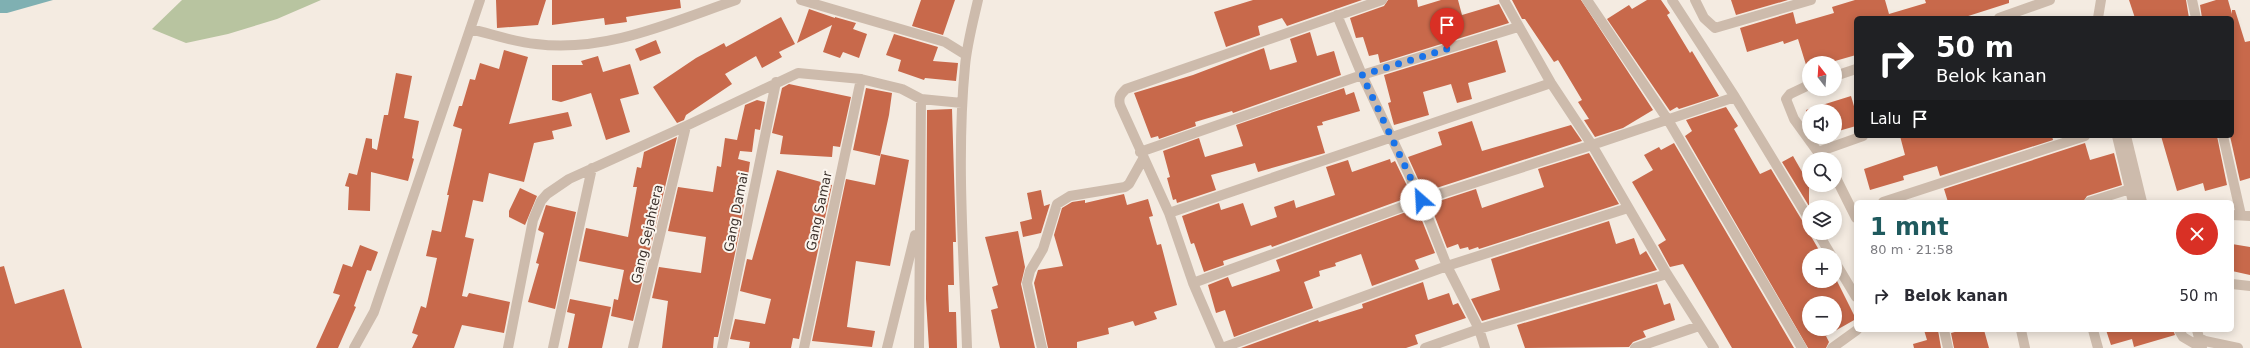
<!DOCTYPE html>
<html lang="id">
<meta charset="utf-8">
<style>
body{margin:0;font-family:"DejaVu Sans",sans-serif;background:#f2f2f3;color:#2b2b33;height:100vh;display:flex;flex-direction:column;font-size:15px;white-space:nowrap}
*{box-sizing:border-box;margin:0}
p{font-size:13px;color:#7c7c81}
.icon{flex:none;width:22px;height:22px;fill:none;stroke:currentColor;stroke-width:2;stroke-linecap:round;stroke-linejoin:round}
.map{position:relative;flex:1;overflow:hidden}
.details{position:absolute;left:1854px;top:200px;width:380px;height:132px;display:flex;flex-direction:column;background:#fff;border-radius:6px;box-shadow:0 2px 10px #0003}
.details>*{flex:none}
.guide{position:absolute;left:1854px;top:16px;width:380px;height:122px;border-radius:6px;box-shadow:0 2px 10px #0003;background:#202124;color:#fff;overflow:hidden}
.needle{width:26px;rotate:343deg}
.tools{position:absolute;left:1802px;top:56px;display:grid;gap:8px}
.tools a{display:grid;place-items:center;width:40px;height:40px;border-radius:50%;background:#fff;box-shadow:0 2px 10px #0003;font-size:20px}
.pin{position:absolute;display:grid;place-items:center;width:34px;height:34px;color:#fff;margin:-41px -17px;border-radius:50% 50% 50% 0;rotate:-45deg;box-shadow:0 0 4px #0007}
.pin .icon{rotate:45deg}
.me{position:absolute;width:44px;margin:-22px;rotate:334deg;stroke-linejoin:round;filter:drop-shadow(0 0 3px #0008)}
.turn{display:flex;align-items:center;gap:14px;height:84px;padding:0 16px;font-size:18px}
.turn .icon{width:52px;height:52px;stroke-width:2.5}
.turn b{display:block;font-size:28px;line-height:34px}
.then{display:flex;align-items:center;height:38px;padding:0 16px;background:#0003;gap:8px;font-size:15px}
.round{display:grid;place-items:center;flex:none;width:42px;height:42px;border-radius:21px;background:#f2f2f3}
.head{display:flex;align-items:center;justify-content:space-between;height:68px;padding:0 16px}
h1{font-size:24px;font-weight:700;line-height:30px;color:#1f5a5e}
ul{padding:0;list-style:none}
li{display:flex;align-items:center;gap:12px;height:56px;padding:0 16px}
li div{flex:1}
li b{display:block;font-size:15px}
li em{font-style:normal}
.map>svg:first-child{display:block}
</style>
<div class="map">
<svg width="2250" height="348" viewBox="0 0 2250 348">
<rect width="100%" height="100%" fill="#f4ebe1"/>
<!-- green -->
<path fill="#b8c4a0" d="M182,0H321L277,19L228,34L186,43L152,29Z"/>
<!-- water -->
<path fill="#7fb0b2" d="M0,0H53L7,13H0Z"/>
<!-- building -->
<path fill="#c8694b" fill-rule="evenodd" d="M496,0H546L538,25L497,28Z
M552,0H680L681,8L626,17L627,22L605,25L604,18L552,25Z
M921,0H955L943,35L912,26Z
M1253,0H1362L1287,26L1282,18L1258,26L1260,35L1226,47L1214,12Z
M1388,0H1417L1418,7L1441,0H1458L1462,15L1499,4L1509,23L1380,63L1378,54L1369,56L1363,37L1356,38L1350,18L1384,6Z
M1512,0H1581L1653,110L1623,128L1595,137L1584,120L1589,119L1578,102L1582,100L1558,60L1554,62L1525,19H1522Z
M1647,0H1661L1670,13L1667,15L1690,53L1692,51L1719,96L1679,109L1677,107L1670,111L1607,19L1629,5L1632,9Z
M1731,0H1788L1736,15Z
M1855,0H1885L1889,14L1926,3L1925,0H2009V3L1962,18H1856V55L1828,63H1809V67L1807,68L1798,39L1784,44L1783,41L1747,52L1740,28L1793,12L1796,24L1834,13L1832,7Z
M2129,0H2186L2189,18H2135Z
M2216,0H2228L2232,14V10H2235L2245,42L2250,41V178L2240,181L2230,136H2232V18H2202L2200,5Z
M809,9L835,18V17L856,23L853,29L867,34L859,58L843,52L840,58L823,52L832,25L797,43Z
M781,17L795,44L779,52L782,57L762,68L756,56L725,74L732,84L686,115L684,120L677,123L653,87L696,58L724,43L726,47Z
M1310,32L1317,56L1334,51L1341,75L1233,113L1232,111L1195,122L1196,126L1159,139L1158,136L1151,138L1134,93L1193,75L1264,48L1270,70L1297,62L1290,39Z
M894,34L938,47L933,61L958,63L956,81L925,78L924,80L898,71L901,60L886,55Z
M656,40L661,53L640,61L635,49Z
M1497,40L1506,72L1468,83L1472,99L1457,103L1451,84L1423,92L1429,115L1394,125L1388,103L1391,102L1384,75Z
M504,50L528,57L509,124L568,112L572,126L552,131L554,139L534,143L524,182L489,173L483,202L473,200L465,237L474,239L462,296L467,297L469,293L510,302L504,333L462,325L454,348H412L418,335L412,333L421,306L426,308L437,258L426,256L432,230L441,232L449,195H447L462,129L453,126L459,106H462L470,79L475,80L480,63L499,69Z
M598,56L603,72L630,64L639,94L620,99L630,132L606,140L591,93L561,102L552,100V65H583L581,61Z
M396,73L412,76L404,118L419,121L412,158L414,159L408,181L371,172L370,211L348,210L349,187L345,186L349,173L357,175L366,138L372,139V148L377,150L384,115H388Z
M789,84L851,97L840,147L833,146L832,157L780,154L783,136L772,133L782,88Z
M866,88L892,93L889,115L880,156L853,150Z
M1344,88L1346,95L1354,92L1360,111L1322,122L1323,125L1317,126L1325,153L1258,172L1255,163L1211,175L1216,190L1177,203L1176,199L1173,200L1167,178L1170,177L1163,151L1199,138L1205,157L1243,146L1236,125Z
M1851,96L1856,113V126L1835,132V111H1809V119L1806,110Z
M757,100L765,102L760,130L755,129L752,152L740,151L738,159L750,162L741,224L718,337H714L713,348H662L668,301L652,298L659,267L701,273L706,237L668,231L678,187L713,192L717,166L721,167L725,138L737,140L745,105Z
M1726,107L1738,126L1734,129L1760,174L1771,169L1803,222L1809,225V233L1822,255H1809V281H1835V277L1856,319L1826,336L1829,342L1826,348H1808L1685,136L1692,131L1686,120ZM1809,303H1835V329H1809Z
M952,109L956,242H953L954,285H948L949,312H956L957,348H929L926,299L927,110Z
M1472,121L1482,151L1571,125L1582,141L1424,192L1408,157L1442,145L1438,132Z
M1900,136H2052L2053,140L1940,176L1937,166L1903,176L1904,180L1870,190L1864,169L1905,155Z
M2161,136H2217L2227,185L2205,191L2203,183L2177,191Z
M677,137L633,321L611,316L614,299L618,300L624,270L579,261L586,228L628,237L637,187H633L637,167L641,168L644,152Z
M1674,143L1794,348H1732L1683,264L1670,267L1658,245L1666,240L1632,182L1653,170L1644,155L1659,147L1661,150Z
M2085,143L2090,160L2114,153L2122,185L2087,196L2083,202H1948L1944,189Z
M1589,153L1619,204L1479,249L1478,247L1469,250L1468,247L1460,249L1458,244L1447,248L1430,204L1476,189L1482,208L1544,187L1538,169Z
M881,154L909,160L890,266L856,261L847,327L875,331L872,347L812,341L846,179L875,185Z
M1793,156L1809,184V206L1782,162Z
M1390,159L1391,163L1395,161L1412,196L1272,247L1271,245L1223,261L1224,265L1204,272L1194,243L1191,244L1182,216L1219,203L1221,210L1243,203L1251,226L1277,217L1274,207L1294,200L1296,208L1335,195L1326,167L1348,160L1352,172Z
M777,170L832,185L799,339L793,338L791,348H749L750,342L730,339L735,319L765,324L771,299L740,291L747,259L752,260Z
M520,188L537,196L525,225L509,217V211Z
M1041,190L1044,206L1050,204L1041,233L1023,237L1020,222L1032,219L1027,193Z
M1124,194L1127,205L1148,199L1153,216L1149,217L1157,245L1161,244L1177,305L1154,312L1157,319L1135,326L1133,321L1108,328L1109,334L1077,342V348H1048L1034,283L1038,270L1063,266L1054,235L1062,208L1072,202L1085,200V203Z
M546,205L576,212L555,309L528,302L539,264L536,263L544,233L538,230Z
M1417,208L1435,253L1415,260L1419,269L1372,286L1361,254L1335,263L1336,266L1319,271L1320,276L1304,282L1313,308L1234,337L1225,310L1216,313L1208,285L1228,277L1232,287L1280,271L1276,260Z
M1609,221L1616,244L1634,238L1640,255L1646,251L1657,270L1482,321L1471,299L1500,290L1491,259Z
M1018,231L1025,267L1021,284L1035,348H1000L991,310L998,308L992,287L998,285L985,237Z
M2232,244L2250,247V275L2232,271Z
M360,245L378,252L371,271L367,270L354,306L356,307L338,348H316L340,295L333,293L343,264L352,267Z
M4,266L15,304L64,289L82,348H0V267Z
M1423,282L1428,300L1449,293L1453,305L1458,303L1466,318L1415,335L1418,344L1406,348H1241L1318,320L1319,322L1363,308L1362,304Z
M1657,284L1664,305L1670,303L1675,320L1643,331L1646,337L1633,342L1629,347L1525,348L1517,325Z
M570,299L611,307L602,348H568L575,314L567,312Z
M1924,330H1938L1941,348H1914L1913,344L1927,340Z
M1962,330H1984L1989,348H1954L1951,333Z
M2106,330H2173L2175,335L2134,347L2132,339L2111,345Z"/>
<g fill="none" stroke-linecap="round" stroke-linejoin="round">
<!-- minor -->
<path stroke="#cdbbac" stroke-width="10" d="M801,0L945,42L966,55
M1587,0L1668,120L1802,348
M1672,0L1735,97L1809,219
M1695,0L1704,18L1715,28L1811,0
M2192,0L2196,18
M1337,15L1362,75L1421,200L1447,266L1479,329L1485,348
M1999,18L2050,0
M2098,18L2101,0
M470,29C492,34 514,42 536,44C605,53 672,22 736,0
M1835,76L1856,69
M1809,85L1790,94L1786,99L1794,119L1823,159
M2117,136L2133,202
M2126,136L2142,202
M2223,136L2241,215
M1140,152L1362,75L1518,27
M1818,152L1863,136
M1835,176L1856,218
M1883,202L2085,136
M2089,202L2130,189
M1169,213L1551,83
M2232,215L2250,216
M1818,233L1831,255
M1835,262L1856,297
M1193,283L1421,200L1592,145L1551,83L1504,0
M2232,284L2250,286
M1944,330L1948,348
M2021,330L2025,348
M2093,330L2098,348
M2179,330L2183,337L2202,348
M2197,330L2199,338L2205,341L2238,348
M354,348L374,312L480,0
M508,348L533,220L541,201L547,194L569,179L686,126L798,73L861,79L902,89L921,99L962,103
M553,348L592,168
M633,348L686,126
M722,348L776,82
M804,348L861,79
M887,348L915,235
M919,348L921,99
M967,348C964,255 956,159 965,66C967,44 973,22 978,0
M1042,348L1027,283L1030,271L1043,249L1057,204L1070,196L1125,187L1129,184L1143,159
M1221,348L1193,283L1169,213L1120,105C1118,97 1121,94 1126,89L1382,0
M1222,348L1447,266L1628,208
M1425,348L1479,329L1667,274
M1635,348L1699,326
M1714,348L1667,274L1592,145L1735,97
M1832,348L1857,330"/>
</g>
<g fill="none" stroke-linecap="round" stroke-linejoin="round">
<!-- route -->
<path stroke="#1a73e8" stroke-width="7" stroke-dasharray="0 12.6" d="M1421,200L1362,75L1447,49"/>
</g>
<g text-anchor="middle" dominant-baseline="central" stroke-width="4" stroke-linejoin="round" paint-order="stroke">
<!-- street labels -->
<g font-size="13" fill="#3b302b" stroke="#fbf5ee">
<text transform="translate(819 211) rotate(-78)">Gang Samar</text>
<text transform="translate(736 212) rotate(-79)">Gang Damai</text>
<text transform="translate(647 234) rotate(-77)">Gang Sejahtera</text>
</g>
</g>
</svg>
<div class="tools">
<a><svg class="needle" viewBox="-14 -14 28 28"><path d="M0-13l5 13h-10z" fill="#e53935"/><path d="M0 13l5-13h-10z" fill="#7c7c81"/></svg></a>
<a><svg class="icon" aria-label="sound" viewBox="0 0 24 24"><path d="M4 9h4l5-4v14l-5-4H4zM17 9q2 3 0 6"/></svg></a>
<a><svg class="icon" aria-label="search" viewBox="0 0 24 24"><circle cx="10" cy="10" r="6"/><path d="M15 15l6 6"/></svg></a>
<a><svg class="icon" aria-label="layers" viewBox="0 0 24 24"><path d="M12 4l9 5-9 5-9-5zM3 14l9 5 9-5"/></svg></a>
<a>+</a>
<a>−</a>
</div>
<div class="pin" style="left:1447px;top:49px;background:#d93025"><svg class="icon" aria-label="arrive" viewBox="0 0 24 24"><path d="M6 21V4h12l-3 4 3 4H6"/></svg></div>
<svg class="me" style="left:1421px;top:200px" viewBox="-20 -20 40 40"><circle r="19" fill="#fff"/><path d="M0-13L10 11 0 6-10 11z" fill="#1a73e8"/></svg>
<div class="guide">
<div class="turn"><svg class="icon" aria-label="right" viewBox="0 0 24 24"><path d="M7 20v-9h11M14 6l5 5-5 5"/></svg><div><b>50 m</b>Belok kanan</div></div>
<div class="then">Lalu<svg class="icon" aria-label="arrive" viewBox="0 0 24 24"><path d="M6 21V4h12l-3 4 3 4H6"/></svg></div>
</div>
<section class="details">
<div class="head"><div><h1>1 mnt</h1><p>80 m · 21:58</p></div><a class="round" style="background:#d93025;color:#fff"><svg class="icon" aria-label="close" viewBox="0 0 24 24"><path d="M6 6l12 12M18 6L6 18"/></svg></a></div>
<ul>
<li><svg class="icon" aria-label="right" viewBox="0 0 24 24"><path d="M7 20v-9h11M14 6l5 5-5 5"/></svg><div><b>Belok kanan</b></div><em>50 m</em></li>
</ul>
</section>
</div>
